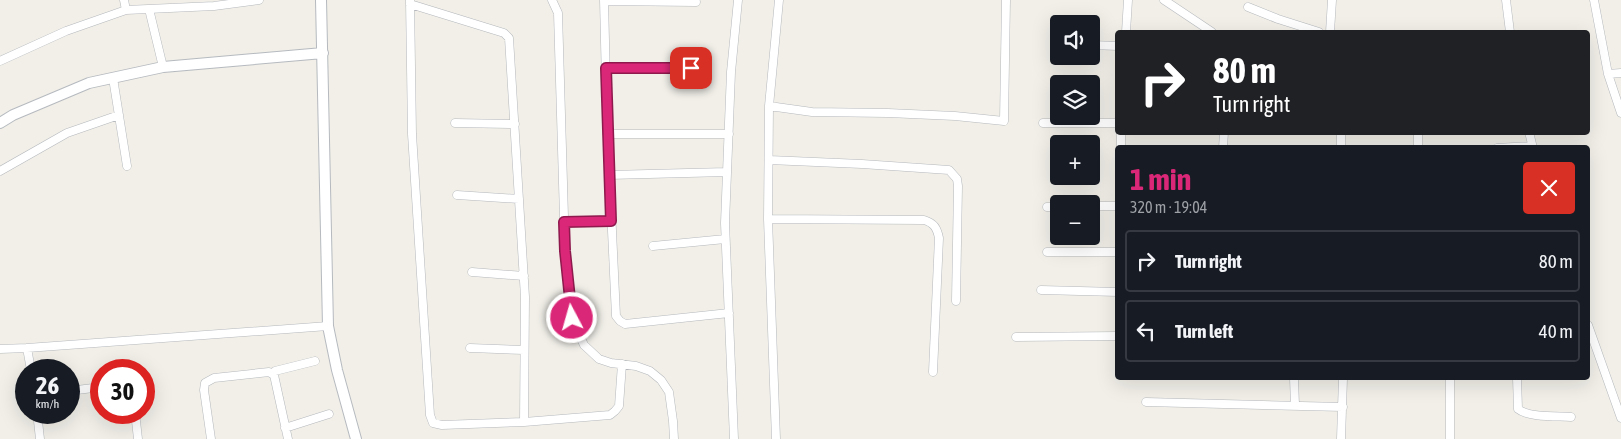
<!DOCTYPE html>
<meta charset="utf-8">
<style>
body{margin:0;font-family:"Asap Condensed",sans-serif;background:#242831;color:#f1f3f6;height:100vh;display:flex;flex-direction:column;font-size:19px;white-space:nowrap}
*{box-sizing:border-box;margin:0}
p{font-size:16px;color:#9ea1a6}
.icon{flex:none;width:28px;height:28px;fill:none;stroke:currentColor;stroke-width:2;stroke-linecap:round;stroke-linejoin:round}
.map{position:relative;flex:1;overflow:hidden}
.details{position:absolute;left:1115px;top:145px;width:475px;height:235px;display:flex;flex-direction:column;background:#171b24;border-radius:5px;box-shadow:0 5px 20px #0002}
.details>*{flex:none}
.banner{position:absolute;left:1115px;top:30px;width:475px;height:105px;border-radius:5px;box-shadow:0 5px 20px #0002;background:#202124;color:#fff;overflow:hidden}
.controls{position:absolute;left:1050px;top:15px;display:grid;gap:10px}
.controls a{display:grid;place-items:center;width:50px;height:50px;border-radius:5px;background:#171b24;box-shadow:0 5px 20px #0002;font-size:25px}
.speed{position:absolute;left:15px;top:359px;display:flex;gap:10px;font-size:25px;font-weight:700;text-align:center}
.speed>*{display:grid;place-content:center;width:65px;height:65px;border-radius:50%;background:#171b24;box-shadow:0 5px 20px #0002;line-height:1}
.speed small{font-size:12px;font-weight:400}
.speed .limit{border:8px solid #d22;background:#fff;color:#111}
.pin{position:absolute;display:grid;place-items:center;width:42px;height:42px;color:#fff;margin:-21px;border-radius:10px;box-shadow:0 2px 8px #0006}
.me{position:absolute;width:55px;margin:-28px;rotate:354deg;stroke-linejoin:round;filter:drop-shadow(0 0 4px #0008)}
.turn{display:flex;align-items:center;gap:18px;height:105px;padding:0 15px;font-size:22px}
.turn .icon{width:65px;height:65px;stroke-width:2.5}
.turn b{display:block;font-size:35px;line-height:42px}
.round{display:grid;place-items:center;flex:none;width:52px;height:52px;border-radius:5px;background:#242831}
.headline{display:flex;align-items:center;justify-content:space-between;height:85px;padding:0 15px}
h1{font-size:30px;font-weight:700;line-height:38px;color:#db2777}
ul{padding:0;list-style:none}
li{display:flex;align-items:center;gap:15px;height:62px;margin:0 10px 8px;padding:0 5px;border:2px solid #363941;border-radius:5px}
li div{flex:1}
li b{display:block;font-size:19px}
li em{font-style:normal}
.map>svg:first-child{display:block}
</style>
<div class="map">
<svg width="1621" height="439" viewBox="0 0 1621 439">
<rect width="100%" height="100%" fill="#f1efe8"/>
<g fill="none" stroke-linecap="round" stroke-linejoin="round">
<!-- street casing -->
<g stroke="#b5b8bc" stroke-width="9">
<path id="street" d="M124,0L126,10
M410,0L412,134L430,415L433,423L442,425L524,422L610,415L615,411L619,406L622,364
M552,0L558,13L565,251L572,319L584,345L599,359L611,363L636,366L650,371L661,380L669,392L673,421L674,439
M604,0L607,124L616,316L620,321L625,324L729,313
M1164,0L1212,32
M1506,0L1510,32
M1594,0L1608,74L1621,113
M604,1L696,2
M410,4L504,33L509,38L525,297L524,422
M1248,7L1278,19L1319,32
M149,9L163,67
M1126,32L1128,0
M1330,32L1332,0
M1055,42L1059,43
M1091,45L1118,46
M0,61L66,31L126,10L214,6L259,0
M606,68L691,67
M1608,74L1621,73
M113,78L127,166
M769,106L812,112L888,113L955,116L1004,121L1006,0
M455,123L515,124
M1043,123H1118
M1341,132V148
M1418,132V148
M1529,132L1533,148
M607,134H729
M1121,148V132
M1223,148L1224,132
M1497,148L1532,146
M769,160L862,164L949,170L957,179L958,186L956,301
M0,171L67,133L119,115
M609,175L727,172
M457,195L519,199
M1091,206H1118
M1047,207H1059
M768,219L924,220C934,223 937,228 939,238L933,372
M564,222L611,221
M653,246L725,239
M1047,252H1118
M472,272L524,276
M1041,290L1118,292
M1588,325L1621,418
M1016,337L1118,336
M27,348L31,370
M470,348L524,350
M0,349L27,348L328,326
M272,374L275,371L315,361
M1294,378L1295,406
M1450,378V439
M1517,378L1518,409C1529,418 1558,416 1571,417
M69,391L101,387
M1146,402L1343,407
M37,412L40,439
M135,412L138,439
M285,428L329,414
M211,439L204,390L205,383L214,378L269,372L274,375L288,439
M734,439L725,223L731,72L738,0
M776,439L768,219L769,106L779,0
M1341,439L1343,378"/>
</g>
<!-- secondary casing -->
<g stroke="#b6babf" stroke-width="12">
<path id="secondary" d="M321,0L328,326L337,370L356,439
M0,123L13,115L89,83L163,67L323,53"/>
</g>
<!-- street -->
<use href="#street" stroke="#fff" stroke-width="8"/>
<!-- secondary -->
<use href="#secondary" stroke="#fff" stroke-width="10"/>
</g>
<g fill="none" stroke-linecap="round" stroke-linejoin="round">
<!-- route casing -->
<g stroke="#8e194d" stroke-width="12">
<path id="route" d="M572,318L565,251L564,222L611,221L606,68H691"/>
</g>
<!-- route -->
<use href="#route" stroke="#db2777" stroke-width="9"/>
</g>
</svg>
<div class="controls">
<a><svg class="icon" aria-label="sound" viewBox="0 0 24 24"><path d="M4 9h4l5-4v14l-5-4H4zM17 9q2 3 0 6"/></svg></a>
<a><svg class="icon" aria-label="layers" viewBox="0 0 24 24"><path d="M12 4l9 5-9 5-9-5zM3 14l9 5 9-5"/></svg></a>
<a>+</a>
<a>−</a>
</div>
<div class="speed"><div>26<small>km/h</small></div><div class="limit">30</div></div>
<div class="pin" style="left:691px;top:68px;background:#d93025"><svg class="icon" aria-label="arrive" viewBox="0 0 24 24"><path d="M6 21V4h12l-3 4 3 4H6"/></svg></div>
<svg class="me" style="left:572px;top:318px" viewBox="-20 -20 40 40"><circle r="17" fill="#db2777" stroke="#fff" stroke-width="3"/><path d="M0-11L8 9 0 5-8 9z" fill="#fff"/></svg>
<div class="banner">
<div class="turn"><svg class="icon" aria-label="right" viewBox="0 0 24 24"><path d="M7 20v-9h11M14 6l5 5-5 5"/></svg><div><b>80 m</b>Turn right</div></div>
</div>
<section class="details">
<div class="headline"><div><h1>1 min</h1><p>320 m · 19:04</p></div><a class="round" style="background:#d93025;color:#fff"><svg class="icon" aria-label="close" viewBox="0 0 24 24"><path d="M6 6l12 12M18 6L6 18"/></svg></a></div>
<ul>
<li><svg class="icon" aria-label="right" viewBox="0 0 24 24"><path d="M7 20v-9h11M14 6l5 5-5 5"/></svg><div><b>Turn right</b></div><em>80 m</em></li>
<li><svg class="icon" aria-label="left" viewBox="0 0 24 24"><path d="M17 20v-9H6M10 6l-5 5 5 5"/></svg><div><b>Turn left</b></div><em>40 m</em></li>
</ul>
</section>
</div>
